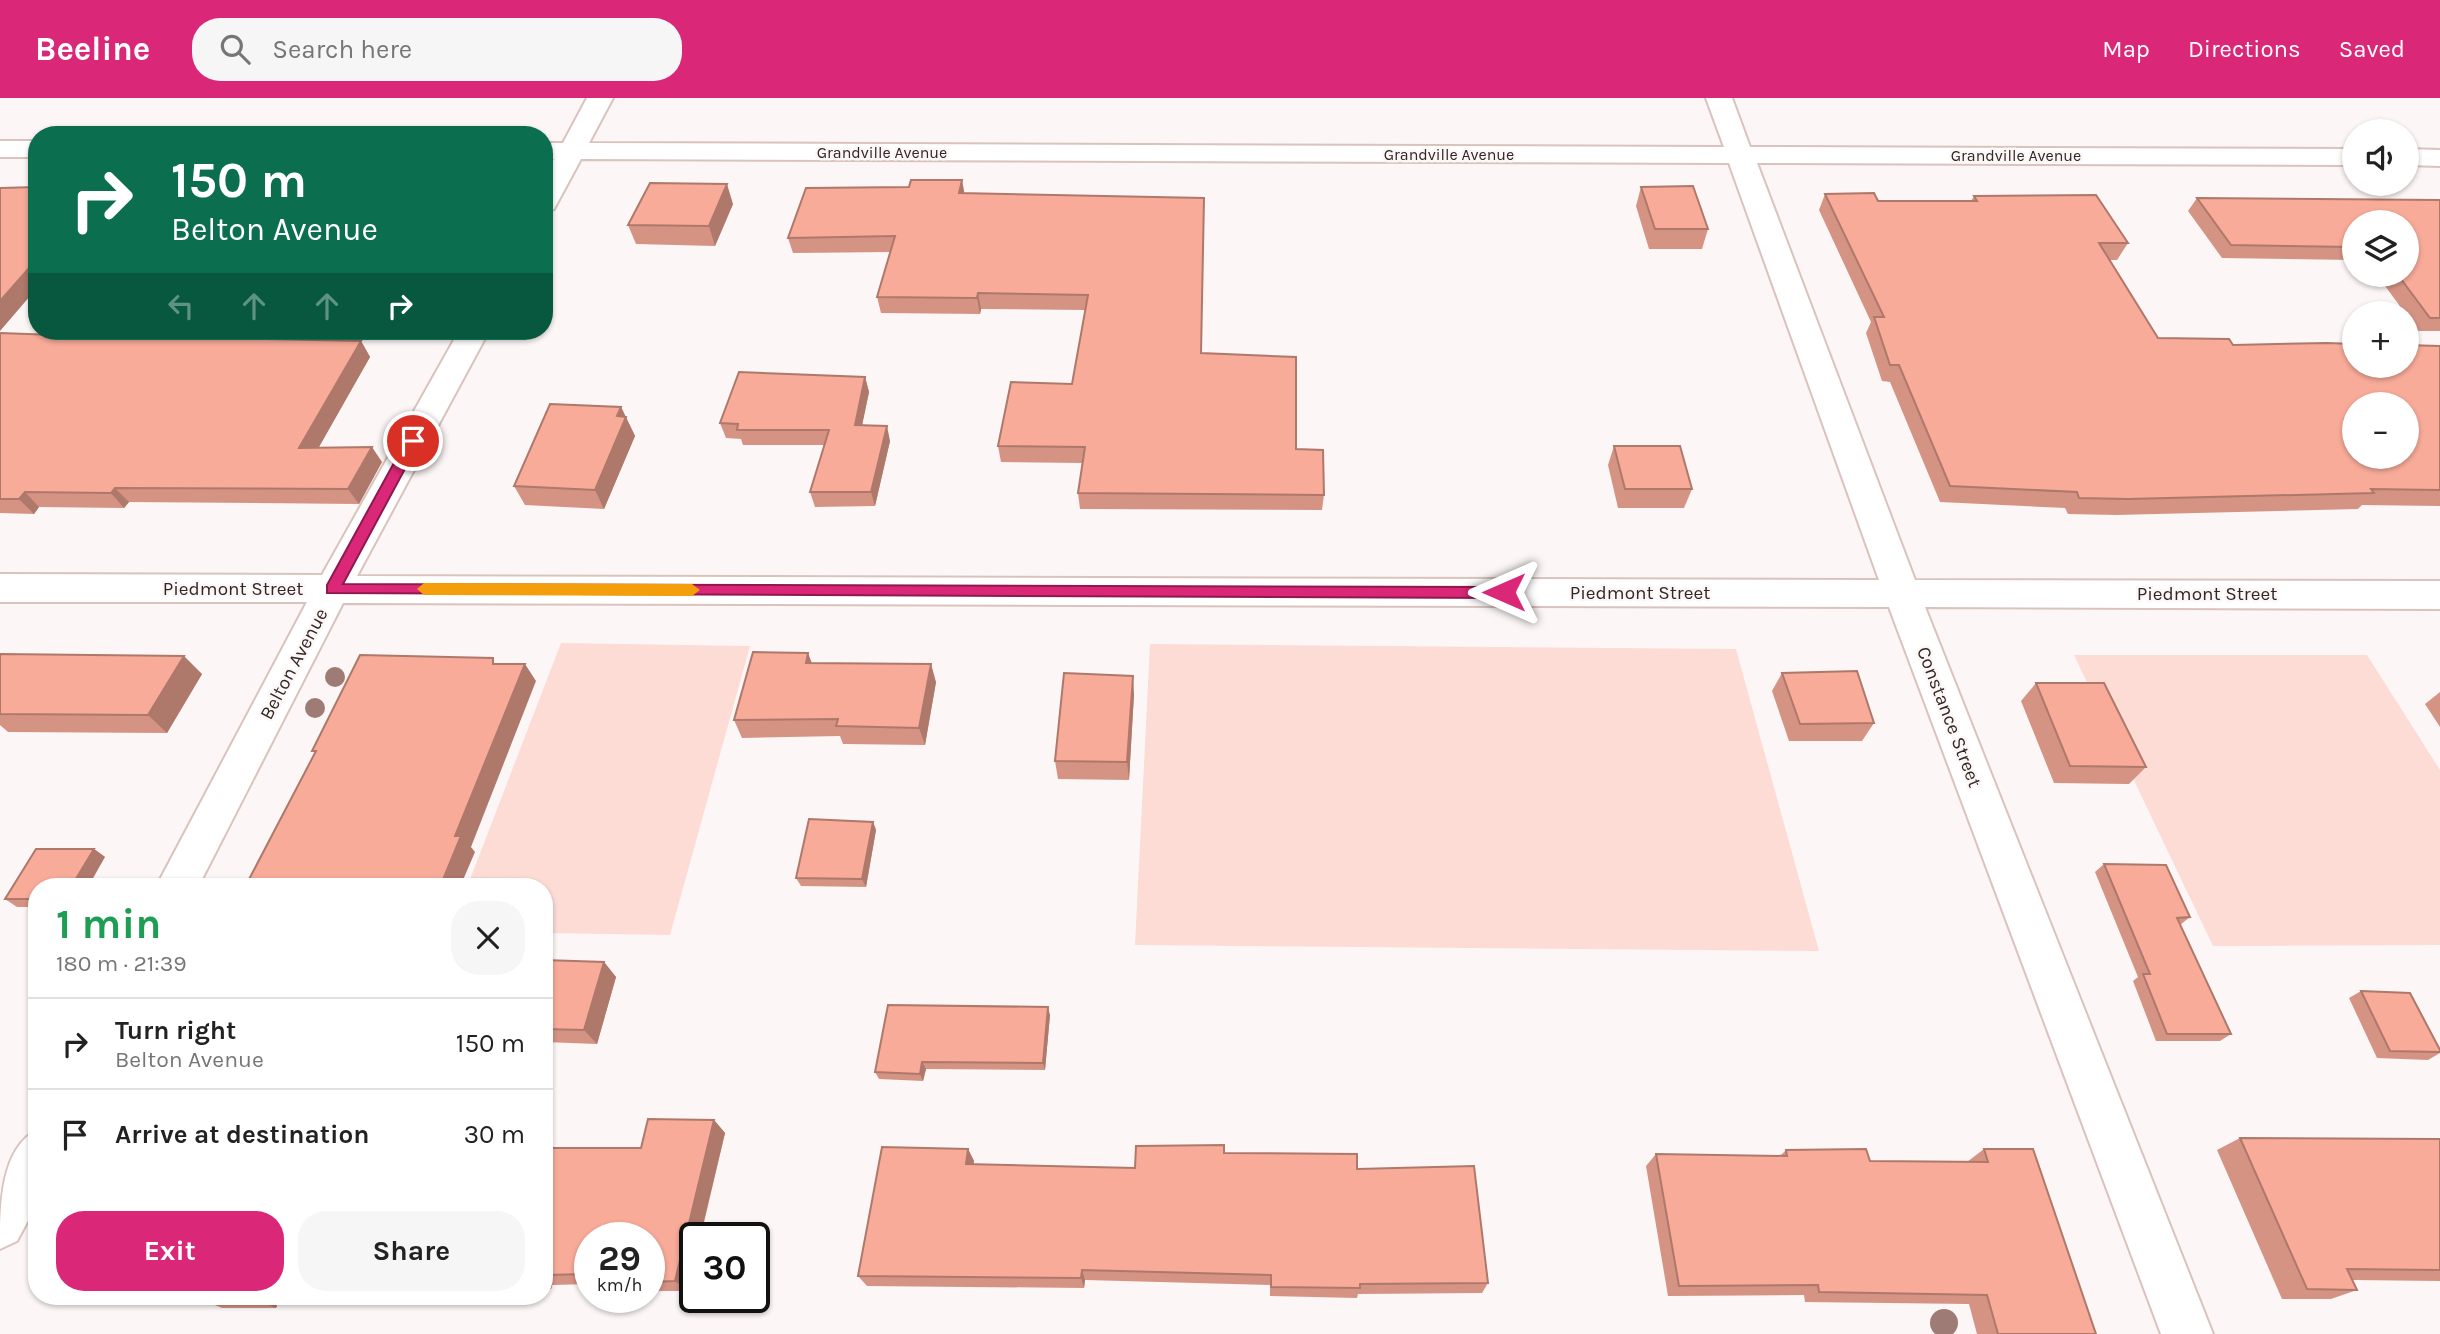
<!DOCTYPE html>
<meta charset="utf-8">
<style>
body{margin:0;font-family:Karla,sans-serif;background:#f6f6f6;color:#222;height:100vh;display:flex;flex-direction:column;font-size:26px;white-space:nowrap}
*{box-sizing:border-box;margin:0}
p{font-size:23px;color:#767676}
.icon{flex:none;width:38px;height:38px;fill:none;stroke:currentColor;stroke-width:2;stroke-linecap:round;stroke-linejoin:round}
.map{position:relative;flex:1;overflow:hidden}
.side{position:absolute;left:28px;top:780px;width:525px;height:427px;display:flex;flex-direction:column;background:#fff;border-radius:28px;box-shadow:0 2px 5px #0004}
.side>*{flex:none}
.guide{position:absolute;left:28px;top:28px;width:525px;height:214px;border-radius:28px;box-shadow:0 2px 5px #0004;background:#0b6e4f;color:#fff;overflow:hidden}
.controls{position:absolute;left:2342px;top:21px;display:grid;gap:14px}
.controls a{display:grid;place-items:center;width:77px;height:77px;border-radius:50%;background:#fff;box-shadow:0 2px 5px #0004;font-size:35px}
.speed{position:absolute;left:574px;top:1124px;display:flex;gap:14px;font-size:35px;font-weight:700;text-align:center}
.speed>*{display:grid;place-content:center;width:91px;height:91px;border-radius:50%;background:#fff;box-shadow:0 2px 5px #0004;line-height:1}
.speed small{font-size:18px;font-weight:400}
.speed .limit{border:4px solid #111;border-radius:10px;background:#fff;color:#111}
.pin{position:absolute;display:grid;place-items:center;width:60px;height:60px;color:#fff;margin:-30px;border:4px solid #fff;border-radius:50%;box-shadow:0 2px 7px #0007}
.me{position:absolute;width:77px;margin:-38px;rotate:270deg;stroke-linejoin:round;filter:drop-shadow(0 0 5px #0008)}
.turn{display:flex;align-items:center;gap:24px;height:147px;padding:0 28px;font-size:32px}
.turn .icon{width:91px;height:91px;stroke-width:2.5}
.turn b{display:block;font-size:49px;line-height:60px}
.lanes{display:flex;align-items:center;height:66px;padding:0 28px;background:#0003;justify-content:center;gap:35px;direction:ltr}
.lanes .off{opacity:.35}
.round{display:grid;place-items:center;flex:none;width:74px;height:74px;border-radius:28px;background:#f6f6f6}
.headline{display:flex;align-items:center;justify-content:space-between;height:119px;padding:0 28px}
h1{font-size:42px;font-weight:700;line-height:52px;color:#1e9e55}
.cta{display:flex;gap:14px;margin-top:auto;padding:14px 28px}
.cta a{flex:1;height:80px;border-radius:28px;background:#db2777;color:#fff;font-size:28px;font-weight:700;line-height:80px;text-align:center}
.cta a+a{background:#f6f6f6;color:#222}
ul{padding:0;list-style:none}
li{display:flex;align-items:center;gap:21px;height:91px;padding:0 28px;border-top:2px solid #e0e0e0}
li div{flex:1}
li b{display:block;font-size:26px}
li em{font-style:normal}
header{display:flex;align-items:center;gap:42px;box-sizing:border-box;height:98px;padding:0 35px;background:#db2777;color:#fff}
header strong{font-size:33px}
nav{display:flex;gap:38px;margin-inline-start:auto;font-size:24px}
.search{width:490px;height:63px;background:#f6f6f6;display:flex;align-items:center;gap:18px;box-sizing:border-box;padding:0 24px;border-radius:28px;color:#767676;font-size:26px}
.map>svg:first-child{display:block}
</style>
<header>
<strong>Beeline</strong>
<div class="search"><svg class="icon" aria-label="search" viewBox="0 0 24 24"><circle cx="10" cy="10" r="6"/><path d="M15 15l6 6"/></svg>Search here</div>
<nav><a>Map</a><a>Directions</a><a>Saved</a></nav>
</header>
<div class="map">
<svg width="2440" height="1236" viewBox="0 0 2440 1236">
<rect width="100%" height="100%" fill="#fcf7f6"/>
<!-- green -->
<path fill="#fcdcd5" d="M561,545L750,548L670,837L544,835V789H467Z
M1150,546L1736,551L1819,853L1135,847Z
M2074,557H2367L2440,672V847L2213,848Z"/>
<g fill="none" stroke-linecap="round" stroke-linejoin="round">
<!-- minor casing -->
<g stroke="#dac2bd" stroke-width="4">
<path id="minor" d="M587,0H613L589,45L1724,49L1706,0H1732L1750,49L2354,51V67L1757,65L1915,482L2440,483V511L1925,509L2213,1236H2161L1889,509L343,505L198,789H156L307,504H0V476L322,477L459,233H489L357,478L1879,482L1729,65L581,61L554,111L544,113V79L554,61H544V45H563Z
M0,43H37V59H0Z
M2406,51L2440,52V68L2406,67Z
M37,1032V1106L17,1143L0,1151C0,1109 0,1051 37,1032Z"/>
</g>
<!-- minor -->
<use href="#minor" fill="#fff" fill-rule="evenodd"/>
</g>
<!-- trees -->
<g fill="#9e7c75">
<circle cx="335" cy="579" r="10"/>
<circle cx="315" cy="610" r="10"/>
<circle cx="1944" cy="1225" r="14"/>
</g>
<!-- wall -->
<path fill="#d59384" d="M1641,89L1708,131L1702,151H1649L1636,108Z
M964,95L1202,255L1296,351L1324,397L1322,412L1080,411L1078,395L1083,365L1001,364L998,348L1072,286L1085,212L981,211L980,216L881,215L877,199L890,154L793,155L788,140Z
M1825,96L1878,103H1971L1974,98L2128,145L2117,162H2109L2158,240L2233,247L2440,248V408L2362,407L2358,411L2116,417L2068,416L2065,410L1940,404L1890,284L1882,283L1866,235L1871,224L1819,112Z
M2197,100L2440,102V233H2418L2406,215H2405L2377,177H2406L2354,124V162L2222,160L2188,113Z
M733,106L715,148L636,146L628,127Z
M172,233H293L288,242L361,243L370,259L318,350L382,364L359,406L129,404L124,410L39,409L34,416L0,415V235L166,241Z
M865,279L869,294L862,327L890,343L875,408L815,409L810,394L824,347H743L741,341L726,340L720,325Z
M621,309L635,338L604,411L525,407L514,388Z
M1614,348L1692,391L1684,410H1618L1608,367Z
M0,556L202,576L167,635L8,634L0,627Z
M812,565L936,584L925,647L843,646L840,638L742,640L734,622Z
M1782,575L1874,625L1862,643H1789L1772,593Z
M2036,585L2146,669L2129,686L2054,685L2021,603Z
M2440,594V629L2425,606Z
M1134,596L1129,682L1058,681L1055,663Z
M873,724L876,732L866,789L801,788L796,780Z
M94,751L105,759L37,789V809H17L5,801Z
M2104,766L2190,819L2180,827L2231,936L2220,943H2156L2133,883L2138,879L2095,774Z
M544,862L604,864L616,879L597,946L544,944Z
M2361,893L2440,952V955L2428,962L2377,960L2349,900Z
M1050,917L1045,972L926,971L923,983L879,981L875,974Z
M714,1022L725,1035L688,1193H649V1139H590V1186L552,1187L551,1191H544V1050H641Z
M2240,1040L2440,1041V1183L2352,1182L2357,1192L2331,1201H2282L2217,1052Z
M968,1051L974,1063L973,1066L1135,1070L1224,1055L1357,1071L1488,1185L1482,1195L1358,1196L1357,1200L1270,1198V1187L1085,1182L1084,1190L867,1188L858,1178Z
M1984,1051L2096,1236H1977L1969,1206L1805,1204L1804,1197L1668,1198L1646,1068L1656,1056L1780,1058L1786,1052L1870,1063L1967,1064Z
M199,1199H280L276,1210H222L198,1200Z"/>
<!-- shaded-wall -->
<path fill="#ae786b" d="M962,82L965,98L959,95Z
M727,86L733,106L715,148L709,128Z
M37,161V190L0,233V203Z
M978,195L981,211L980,216L977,200Z
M274,233H293L279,256L268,241Z
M361,243L370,259L310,365L299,350Z
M865,279L869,294L859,342L855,327Z
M621,309L635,338L604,411L595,392Z
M887,328L890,343L875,408L871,394Z
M372,349L382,364L359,406L348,391Z
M115,390L129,404L124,410L111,395Z
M25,394L39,409L34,416L19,401Z
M808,555L815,573L806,565Z
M184,558L202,576L167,635L148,617Z
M525,566L536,583L471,749L475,754L460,789H440L455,738Z
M931,566L936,584L925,647L919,630Z
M1133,578L1134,596L1129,682L1127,664Z
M873,724L876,732L866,789L862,781Z
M94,751L105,759L88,789H71Z
M604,864L616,879L597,946L584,932Z
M1048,909L1050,917L1045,972L1043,965Z
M922,964L926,971L923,983L920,976Z
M714,1022L725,1035L700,1139H695V1163L688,1193L675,1183Z
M968,1051L974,1063L972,1078L966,1066Z
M1082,1172L1085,1182L1084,1190L1081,1180Z
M544,1183L552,1187L551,1191L544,1187Z
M254,1199H280L276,1210L253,1200Z"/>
<!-- building -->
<path fill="#f8ab99" stroke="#ae786b" stroke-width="2" fill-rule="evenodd" d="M911,82H962L959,95L1204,100L1201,255L1296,259V351L1323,352L1324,397L1078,395L1085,349L998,348L1011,284L1072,286L1088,197L978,195L977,200L877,199L895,138L788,140L806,90L909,89Z
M650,85L727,86L709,128L628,127Z
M1693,88L1708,131H1655L1641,89Z
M37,89V161L0,203V90Z
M1874,95L1878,103H1977L1974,98L2096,97L2128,145H2099L2158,240L2229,241L2233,247L2327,245L2354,246V268H2406V247L2440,248V392L2371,391L2374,395L2128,401L2079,400L2077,394L1950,388L1899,267H1890L1874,219H1884L1825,96ZM2354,306H2406V359H2354Z
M2197,100L2440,102V220H2430L2398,177H2406V124H2354V149L2231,147Z
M172,233H274L268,241L361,243L299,350L372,349L348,391L115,390L111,395L25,394L19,401H0V235L166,241Z
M739,274L865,279L855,327L887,328L871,394H810L829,332H737L738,326L720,325Z
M550,306L621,309L617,318L626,319L595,392L514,388Z
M1614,348H1680L1692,391H1625Z
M753,554L808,555L806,565L931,566L919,630L836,628L838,621L734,622Z
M0,556L184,558L148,617L0,616Z
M360,557L493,560V566H525L455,738H461L440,789H245L316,653H312Z
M1857,573L1874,625L1800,626L1782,575Z
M1064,575L1133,578L1127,664L1055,663Z
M2036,585H2104L2146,669L2070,668Z
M809,721L873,724L862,781L796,780Z
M36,751H94L71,789H37V801H5Z
M2104,766L2166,767L2190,819L2177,820L2231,936H2167L2143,876H2150Z
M544,862L604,864L584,932L544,931Z
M2361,893L2410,895L2440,952V954L2390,953Z
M888,907L1048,909L1043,965L922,964L920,976L875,974Z
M648,1021L714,1022L675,1183L649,1184V1139H590V1176L544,1177V1050H641Z
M2240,1040L2440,1041V1172L2347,1171L2357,1192L2307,1191Z
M1224,1047V1055L1357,1056V1071L1474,1068L1488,1185L1360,1186V1190L1271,1189V1177L1082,1172L1081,1180L858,1178L882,1049L968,1051L966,1066L1135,1070L1136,1048Z
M1866,1051L1870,1063L1988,1064L1984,1051H2033L2096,1236H1998L1987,1197L1819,1194L1818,1187L1679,1188L1656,1056L1787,1058L1786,1052Z
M199,1199H254L253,1200H198Z"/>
<!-- route -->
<path fill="#db2777" stroke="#8e194d" stroke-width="2" d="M413,339L420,343L343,486L1504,489L1511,494L1504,500L327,495V487L406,343Z"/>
<!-- slow -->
<path fill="#f59e0b" d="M424,485L692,486L700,492L692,498L424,497L417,491Z"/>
<g text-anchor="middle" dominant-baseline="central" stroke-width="5" stroke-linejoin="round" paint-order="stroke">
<!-- far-street labels -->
<g font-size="16" fill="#312826" stroke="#fcf7f6">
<text x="882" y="54">Grandville Avenue</text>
<text x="1449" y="56">Grandville Avenue</text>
<text x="2016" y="57">Grandville Avenue</text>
</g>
<!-- street labels -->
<g font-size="19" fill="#312826" stroke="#fcf7f6">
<text x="233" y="491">Piedmont Street</text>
<text x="1640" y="495">Piedmont Street</text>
<text x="2207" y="496">Piedmont Street</text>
<text transform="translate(294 566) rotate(-62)">Belton Avenue</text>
<text transform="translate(1949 619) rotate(69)">Constance Street</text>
</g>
</g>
</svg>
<div class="controls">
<a><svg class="icon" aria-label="sound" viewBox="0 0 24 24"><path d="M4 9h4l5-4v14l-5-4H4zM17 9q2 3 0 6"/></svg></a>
<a><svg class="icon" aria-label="layers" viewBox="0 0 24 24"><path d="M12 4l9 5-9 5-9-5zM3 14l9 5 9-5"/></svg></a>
<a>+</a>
<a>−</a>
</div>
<div class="speed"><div>29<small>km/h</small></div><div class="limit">30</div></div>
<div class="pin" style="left:413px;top:343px;background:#d93025"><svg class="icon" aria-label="arrive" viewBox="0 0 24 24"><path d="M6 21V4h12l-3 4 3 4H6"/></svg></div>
<svg class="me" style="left:1504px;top:494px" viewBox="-20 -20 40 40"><path d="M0-17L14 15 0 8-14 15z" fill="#db2777" stroke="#fff" stroke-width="4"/></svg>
<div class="guide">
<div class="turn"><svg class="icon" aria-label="right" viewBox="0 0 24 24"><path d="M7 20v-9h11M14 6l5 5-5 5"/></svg><div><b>150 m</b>Belton Avenue</div></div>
<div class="lanes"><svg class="icon off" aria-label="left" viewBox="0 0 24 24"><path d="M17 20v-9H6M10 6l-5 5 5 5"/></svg><svg class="icon off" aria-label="ahead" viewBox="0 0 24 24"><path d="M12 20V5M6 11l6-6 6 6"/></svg><svg class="icon off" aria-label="ahead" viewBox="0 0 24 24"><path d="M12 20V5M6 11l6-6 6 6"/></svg><svg class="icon" aria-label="right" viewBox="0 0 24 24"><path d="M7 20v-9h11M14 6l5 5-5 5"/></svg></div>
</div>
<section class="side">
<div class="headline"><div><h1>1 min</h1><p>180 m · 21:39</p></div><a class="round"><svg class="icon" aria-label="close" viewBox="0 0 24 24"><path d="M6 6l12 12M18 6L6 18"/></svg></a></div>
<ul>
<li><svg class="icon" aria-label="right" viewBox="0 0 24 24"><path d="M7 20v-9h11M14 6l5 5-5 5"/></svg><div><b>Turn right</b><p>Belton Avenue</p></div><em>150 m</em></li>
<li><svg class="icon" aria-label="arrive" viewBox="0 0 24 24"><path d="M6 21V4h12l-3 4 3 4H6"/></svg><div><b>Arrive at destination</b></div><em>30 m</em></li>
</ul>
<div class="cta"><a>Exit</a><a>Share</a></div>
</section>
</div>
